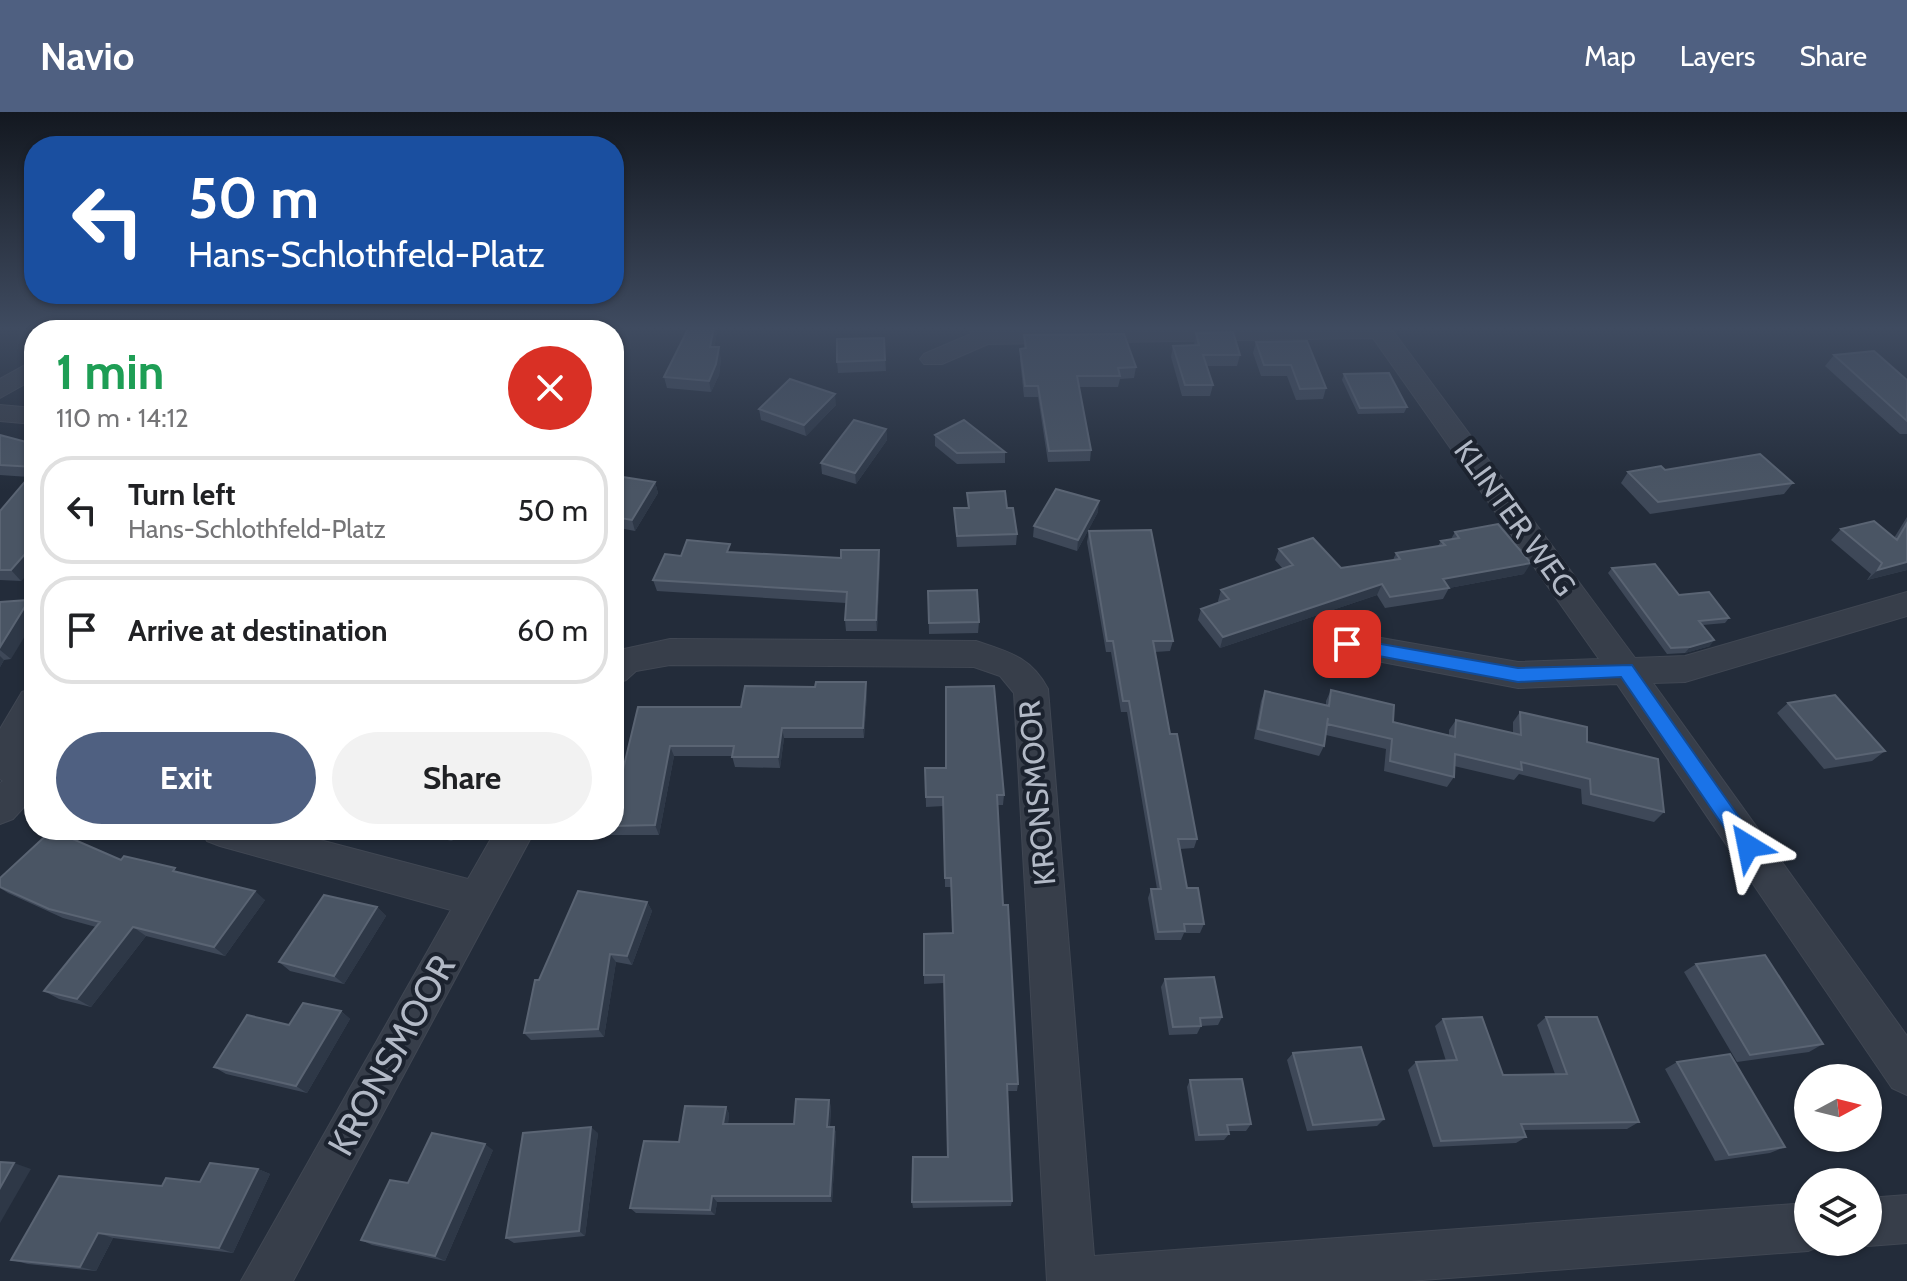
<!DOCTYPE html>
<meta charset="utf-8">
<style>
body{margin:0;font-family:Cabin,sans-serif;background:#f2f2f2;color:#202124;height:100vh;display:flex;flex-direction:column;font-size:30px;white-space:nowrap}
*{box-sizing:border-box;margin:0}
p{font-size:26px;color:#757577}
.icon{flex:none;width:44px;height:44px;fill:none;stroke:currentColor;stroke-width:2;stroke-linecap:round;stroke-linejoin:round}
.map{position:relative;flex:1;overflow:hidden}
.side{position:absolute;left:24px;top:208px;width:600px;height:520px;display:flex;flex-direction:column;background:#fff;border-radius:32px;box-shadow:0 2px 6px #0004}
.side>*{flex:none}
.top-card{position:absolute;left:24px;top:24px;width:600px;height:168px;border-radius:32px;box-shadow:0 2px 6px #0004;background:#1a4fa0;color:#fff;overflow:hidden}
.needle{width:52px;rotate:83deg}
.buttons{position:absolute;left:1794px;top:952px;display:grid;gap:16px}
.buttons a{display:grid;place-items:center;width:88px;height:88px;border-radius:50%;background:#fff;box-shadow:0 2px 6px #0004;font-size:40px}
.pin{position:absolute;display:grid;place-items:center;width:68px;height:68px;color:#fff;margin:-34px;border-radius:16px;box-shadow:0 4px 12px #0006}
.me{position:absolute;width:88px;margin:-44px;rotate:325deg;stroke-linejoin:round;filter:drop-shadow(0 0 6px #0008)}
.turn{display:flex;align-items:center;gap:28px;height:168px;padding:0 32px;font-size:36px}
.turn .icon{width:104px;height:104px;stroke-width:2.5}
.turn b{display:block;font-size:56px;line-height:68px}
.round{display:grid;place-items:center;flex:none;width:84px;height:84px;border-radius:42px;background:#f2f2f2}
.head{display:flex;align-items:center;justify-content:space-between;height:136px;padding:0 32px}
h1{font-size:48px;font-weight:700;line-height:60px;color:#1e9e55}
.primary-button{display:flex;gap:16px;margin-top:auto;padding:16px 32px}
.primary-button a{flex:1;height:92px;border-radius:48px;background:#4f6081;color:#fff;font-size:32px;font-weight:700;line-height:92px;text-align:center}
.primary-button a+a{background:#f2f2f2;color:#202124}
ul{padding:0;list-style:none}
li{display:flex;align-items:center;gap:24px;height:108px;margin:0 16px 12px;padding:0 16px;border:4px solid #e0e0e0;border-radius:32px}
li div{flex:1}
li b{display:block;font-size:30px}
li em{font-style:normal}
header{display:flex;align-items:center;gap:48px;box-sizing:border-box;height:112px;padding:0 40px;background:#4f6081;color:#fff}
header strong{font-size:38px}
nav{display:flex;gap:44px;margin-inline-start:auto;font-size:28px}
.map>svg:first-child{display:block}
</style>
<header>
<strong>Navio</strong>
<nav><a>Map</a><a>Layers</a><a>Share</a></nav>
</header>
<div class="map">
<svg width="1907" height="1169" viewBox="0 0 1907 1169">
<rect width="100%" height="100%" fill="#232c3a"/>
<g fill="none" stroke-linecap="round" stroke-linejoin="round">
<!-- minor casing -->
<g stroke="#404753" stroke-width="2">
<path id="minor" d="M82,215H109L107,218H80Z
M565,215H590L588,218H563Z
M970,215H1390L1635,546L1685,544L1907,480V504L1685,570L1653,571L1907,924V983L1892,976L1617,572L1518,576L1335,541L1331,532L1335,523L1347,520L1518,550L1599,547L1373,226L988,232L942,252H924L920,247L924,242L971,222Z
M34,248V267L0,286V267Z
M0,293L34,296V312L0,309Z
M670,527L976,529C1009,540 1031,545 1048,577L1094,1144L1808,1091V1130L1825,1132L1808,1139L1409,1169H1047L1014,581L1000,564L974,555L670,553L636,559L626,568L614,572L615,539Z
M34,576V621L26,646L34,651V684L13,707L0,712V671L3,669L0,667V617L22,580Z
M201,718H282L468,767L496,718H535L293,1169H241L451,798L220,734L207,729Z
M1907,1083V1131L1868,1134L1859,1130H1868V1086Z"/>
</g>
<!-- minor -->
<use href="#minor" fill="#373e4a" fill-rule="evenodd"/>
</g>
<!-- wall -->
<path fill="#3e4858" d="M688,215H718L714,235L721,247L719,263L711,280L667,276L664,265L689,216Z
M1196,221L1240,243L1237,254H1207L1213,273L1210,284H1182L1171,245L1173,234L1194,233Z
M1024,223L1136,255L1134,266L1120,267L1118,275H1079L1091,338L1090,349L1048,350L1038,285H1024L1020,248V237L1024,236Z
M884,226L886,259L838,261L837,250Z
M1256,230L1326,276L1323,287L1296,288L1287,264H1261L1253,241Z
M1834,243L1907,268V322H1900L1825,254Z
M1344,262L1407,295L1404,301L1358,302L1342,268Z
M836,293L806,324L761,308L759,297Z
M886,317L887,328L856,372L822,362L821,351Z
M0,323L34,332V454L21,469L0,468V399L29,365L0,363Z
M935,323L1005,340V351L957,352L935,334Z
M1665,358L1793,371L1784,382L1650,402L1621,371L1628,360Z
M655,370L658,381L635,419L614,415V378Z
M967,381L1007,396L1017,422L1016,433L957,435L954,396H968Z
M1098,400L1077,439L1033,425L1034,414Z
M1907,405V458L1867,468L1871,462L1831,428L1841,417L1894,426Z
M1089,419L1173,529L1170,539L1155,540L1170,622L1197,727L1194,736L1180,737L1187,776L1204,812L1200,821H1184L1181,828H1155L1148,786L1151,777H1157L1127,600H1121L1111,540H1106L1087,430Z
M1455,420L1524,462L1449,476L1443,487L1385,496L1377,483L1220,536L1198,508L1201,497L1219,491L1218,489L1221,478L1283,457L1275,448L1279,437L1341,456L1393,448L1396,441L1438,434L1441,429L1451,427Z
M879,438L880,449L877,519H846L845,508L846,491L657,479L653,468L681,444L731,440L841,446Z
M1612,456L1679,483L1729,506L1725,511L1703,513L1710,534L1685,541L1667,542L1608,461Z
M928,479L979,510L978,521L929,522Z
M0,490L11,547L4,548L0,555Z
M1331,578L1393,610L1449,623V618L1456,608L1513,621V610L1520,600L1587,630L1664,700L1654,710L1582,692L1581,677L1519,662L1514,668L1454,654V665L1447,675L1384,659L1386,637L1326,623L1324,634L1319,644L1254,627L1261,589L1265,579L1326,593V589Z
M867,581L864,626H784L780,656L735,655L732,644H674L659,723H592L589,718H614V666H621L638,595H741Z
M1788,591L1885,639L1872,649L1824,657L1777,601Z
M925,656L1004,683L1003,693H998L1003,793L1018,972L1017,979H1007L1012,1089L1011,1094L913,1096L912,1090L948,1045L944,871L924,872V863L953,821L952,775H945L944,694L926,695Z
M403,718H459L452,729Z
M121,748L181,761L265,788L225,844L146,824L91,895L59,887L44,879L96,815L63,806L8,781L0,776V766Z
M647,790L652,799L632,853L616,850L604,925L531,928L524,921L539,868Z
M377,795L386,804L344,872L290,859L279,850Z
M1696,852L1823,932L1809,940L1737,950L1684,860Z
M1165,867L1222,905L1218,913L1201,914L1197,922L1169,923L1161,875Z
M341,899L350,907L307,981L226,962L214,955L289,913Z
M1546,905L1639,1010L1627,1017L1523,1018L1526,1025L1516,1031L1433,1035L1408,958L1416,950L1446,949L1435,914L1443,907L1503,963L1555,962L1537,913Z
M1293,941L1384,1007L1377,1014L1307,1019L1287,948Z
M1677,950L1785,1035L1770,1041L1715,1049L1665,957Z
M1190,968L1251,1012L1246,1019H1229V1022L1224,1028L1195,1029L1187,975Z
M831,994L830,1015H834L836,1021L832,1090H717L715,1103L636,1101L630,1096L679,1030L726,995L729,1002L728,1012H794Z
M598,1021L585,1124L514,1131L506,1126Z
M493,1038L445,1149L372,1133L361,1128L408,1071Z
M258,1057L270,1062L233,1141L113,1126L96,1159L28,1152L11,1148L162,1074L200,1070Z"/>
<!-- shaded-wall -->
<path fill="#2e3847" d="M203,215H218L216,218H201Z
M714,215H718L712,246L710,235Z
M719,235L721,247L719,263L711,280L709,269Z
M835,282L836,293L806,324L804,313Z
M886,317L887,328L856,372L855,361Z
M655,370L658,381L635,419L632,408Z
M1099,389L1098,400L1077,439L1078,428Z
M32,434L34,436V454L21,469L11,458Z
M879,438L880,449L877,519L876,508Z
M1907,450V458L1867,468L1878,458Z
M1531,451L1524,462L1449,476L1443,467Z
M1382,472L1377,483L1220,536L1223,525Z
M29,488L34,493V509L11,547L0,538V535Z
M1714,528L1710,534L1685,541L1690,535Z
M0,544L4,548L0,555Z
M866,570L867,581L864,626L863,616Z
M782,616L784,626L780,656L778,645Z
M670,634L674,644L659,723L655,713Z
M446,718H459L452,729L445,720Z
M255,779L265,788L225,844L214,835Z
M647,790L652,799L632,853L627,844Z
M377,795L386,804L344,872L334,864Z
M133,815L146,824L91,895L77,887Z
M610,842L616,850L604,925L598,917Z
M341,899L350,907L307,981L296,974Z
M829,988L831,994L829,1021L827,1015Z
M726,995L729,1002L727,1018L723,1012Z
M591,1015L598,1021L585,1124L579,1119Z
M834,1015L836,1021L832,1090L830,1084Z
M485,1032L493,1038L445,1149L435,1144Z
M14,1051L31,1057L0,1111V1076Z
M258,1057L270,1062L233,1141L219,1136Z
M712,1084L717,1090L715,1103L710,1098Z
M98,1121L113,1126L96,1159L80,1155Z"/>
<!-- building -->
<path fill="#4a5564" stroke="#5a6473" stroke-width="2" d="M164,215H203L201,218H162Z
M689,215H714L710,235H719L716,252L709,269L664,265Z
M1233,220L1240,243H1203L1213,273H1185L1173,234L1199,233L1196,221Z
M1124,222L1136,255L1118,256L1120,264H1077L1091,338L1049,339L1038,274H1025L1020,237L1026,236L1024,223Z
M884,226L885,248L837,250V227Z
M1307,229L1326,276L1300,277L1291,253H1264L1256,230Z
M1874,239L1907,268V309L1834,243Z
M1389,261L1407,295L1360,296L1344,262Z
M790,267L835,282L804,313L759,297Z
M854,308L886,317L855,361L821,351Z
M964,308L1005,340L957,341L935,323Z
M0,323L34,332V355L0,353Z
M1760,342L1793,371L1658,390L1628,360L1661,354L1665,358Z
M34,359V434H32L11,458H0V399Z
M623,365L655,370L632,408L614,405V378Z
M1056,377L1099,389L1078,428L1034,414Z
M1005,379L1007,396H1013L1017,422L957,424L954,396H969L967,381Z
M1874,409L1897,428L1907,411V450L1878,458L1882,451L1841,417Z
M1498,412L1531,451L1443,467L1449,476L1390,485L1382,472L1223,525L1201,497L1229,487L1221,478L1293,453L1279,437L1313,426L1341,456L1400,447L1396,441L1445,433L1441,429L1459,426L1455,420Z
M1151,418L1173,529H1153L1170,622H1177L1197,727H1178L1187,776H1198L1204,812H1184L1185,819L1158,820L1151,777H1161L1129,589H1123L1113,529H1107L1089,419Z
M687,428L730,432L727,440L841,446V438H879L876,508H845L847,480L653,468L665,442L681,444Z
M1655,452L1679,483L1709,480L1729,506L1699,509L1714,528L1690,535L1671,536L1612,456Z
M977,478L979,510L929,511L928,479Z
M29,488L0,535V490Z
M816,570H866L863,616H782L778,645H732L734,634H670L655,713L614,714V666H621L638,595H741L745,574L815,575Z
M994,574L1004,683H997L1003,793H1008L1018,972H1007L1012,1089L912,1090L913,1045H948L944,863H924V822L953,821L951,766H945L943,685H926L925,656H946V575Z
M1331,578L1394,593L1393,610L1455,625L1456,608L1521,623L1520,600L1587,615V630L1658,647L1664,700L1591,682L1590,667L1521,650L1522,658L1455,642L1454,665L1390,649L1392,627L1327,612L1328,606L1324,634L1258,617L1265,579L1329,594Z
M1835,583L1885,639L1836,647L1788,591Z
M52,718L121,748L124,744L175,756L173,759L255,779L214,835L133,815L77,887L44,879L100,810L49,797L0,775V766Z
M578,779L647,790L627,844L610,842L598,917L524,921L535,868H539Z
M324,783L377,795L334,864L279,850Z
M1765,843L1823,932L1750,943L1696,852Z
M1214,865L1222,905L1200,906L1201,914L1173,915L1165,867Z
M303,891L341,899L296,974L214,955L247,903L289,913Z
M1482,905L1503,963L1567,962L1546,905H1597L1639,1010L1521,1012L1526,1025L1441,1029L1416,950L1457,948L1443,907Z
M1361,935L1384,1007L1313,1013L1293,941Z
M1730,942L1785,1035L1729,1043L1677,950Z
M1242,967L1251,1012L1227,1013L1229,1022L1199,1023L1190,968Z
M796,987L829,988L827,1015H834L830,1084H712L710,1098L630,1096L644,1029L679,1030L685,994L726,995L723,1012H794Z
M591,1015L579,1119L506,1126L523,1021Z
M432,1021L485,1032L435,1144L361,1128L390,1068L408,1071Z
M0,1050L14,1051L0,1076Z
M210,1051L258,1057L219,1136L98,1121L80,1155L11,1148L59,1064L162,1074L166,1066L200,1070Z"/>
<!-- sky -->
<linearGradient id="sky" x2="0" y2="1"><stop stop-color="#131820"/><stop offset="0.57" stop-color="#3f4b60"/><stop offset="1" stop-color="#3f4b60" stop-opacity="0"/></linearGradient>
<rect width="1907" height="379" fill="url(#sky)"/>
<!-- route -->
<path fill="#1a73e8" stroke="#114b97" stroke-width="2" d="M1347,526L1518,556L1632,553L1755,728L1758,734L1755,740L1748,743L1741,740L1621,565L1518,570L1341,537L1338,532Z"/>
<g text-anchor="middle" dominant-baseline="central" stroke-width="8" stroke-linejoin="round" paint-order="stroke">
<!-- street labels -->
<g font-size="30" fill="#b2b9c6" stroke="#1c232f">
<text transform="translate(1515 406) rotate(54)">KLINTER WEG</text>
<text transform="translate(1037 681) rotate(-95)">KRONSMOOR</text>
</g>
<!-- near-street labels -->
<g font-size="36" fill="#b2b9c6" stroke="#1c232f">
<text transform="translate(391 943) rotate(-61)">KRONSMOOR</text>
</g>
</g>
</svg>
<div class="buttons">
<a><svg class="needle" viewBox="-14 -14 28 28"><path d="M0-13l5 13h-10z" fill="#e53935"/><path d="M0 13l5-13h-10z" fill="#757577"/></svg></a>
<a><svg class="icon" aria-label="layers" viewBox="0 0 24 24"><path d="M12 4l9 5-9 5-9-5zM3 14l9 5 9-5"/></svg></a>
</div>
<div class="pin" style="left:1347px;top:532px;background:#d93025"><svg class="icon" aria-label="arrive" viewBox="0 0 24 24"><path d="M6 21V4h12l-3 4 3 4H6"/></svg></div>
<svg class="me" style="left:1748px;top:734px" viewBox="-20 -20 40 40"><path d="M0-17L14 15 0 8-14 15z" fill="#1a73e8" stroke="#fff" stroke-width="4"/></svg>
<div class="top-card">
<div class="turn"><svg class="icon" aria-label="left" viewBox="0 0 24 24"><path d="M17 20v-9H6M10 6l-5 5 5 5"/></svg><div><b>50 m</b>Hans-Schlothfeld-Platz</div></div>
</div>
<section class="side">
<div class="head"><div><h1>1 min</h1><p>110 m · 14:12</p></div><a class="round" style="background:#d93025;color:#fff"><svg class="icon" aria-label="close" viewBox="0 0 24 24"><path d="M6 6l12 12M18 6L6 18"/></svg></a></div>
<ul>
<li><svg class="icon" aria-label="left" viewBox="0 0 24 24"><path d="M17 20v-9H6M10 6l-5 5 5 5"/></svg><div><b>Turn left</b><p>Hans-Schlothfeld-Platz</p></div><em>50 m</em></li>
<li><svg class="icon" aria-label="arrive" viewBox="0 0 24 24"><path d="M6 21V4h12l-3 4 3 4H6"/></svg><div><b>Arrive at destination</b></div><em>60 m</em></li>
</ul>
<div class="primary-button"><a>Exit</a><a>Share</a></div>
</section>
</div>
